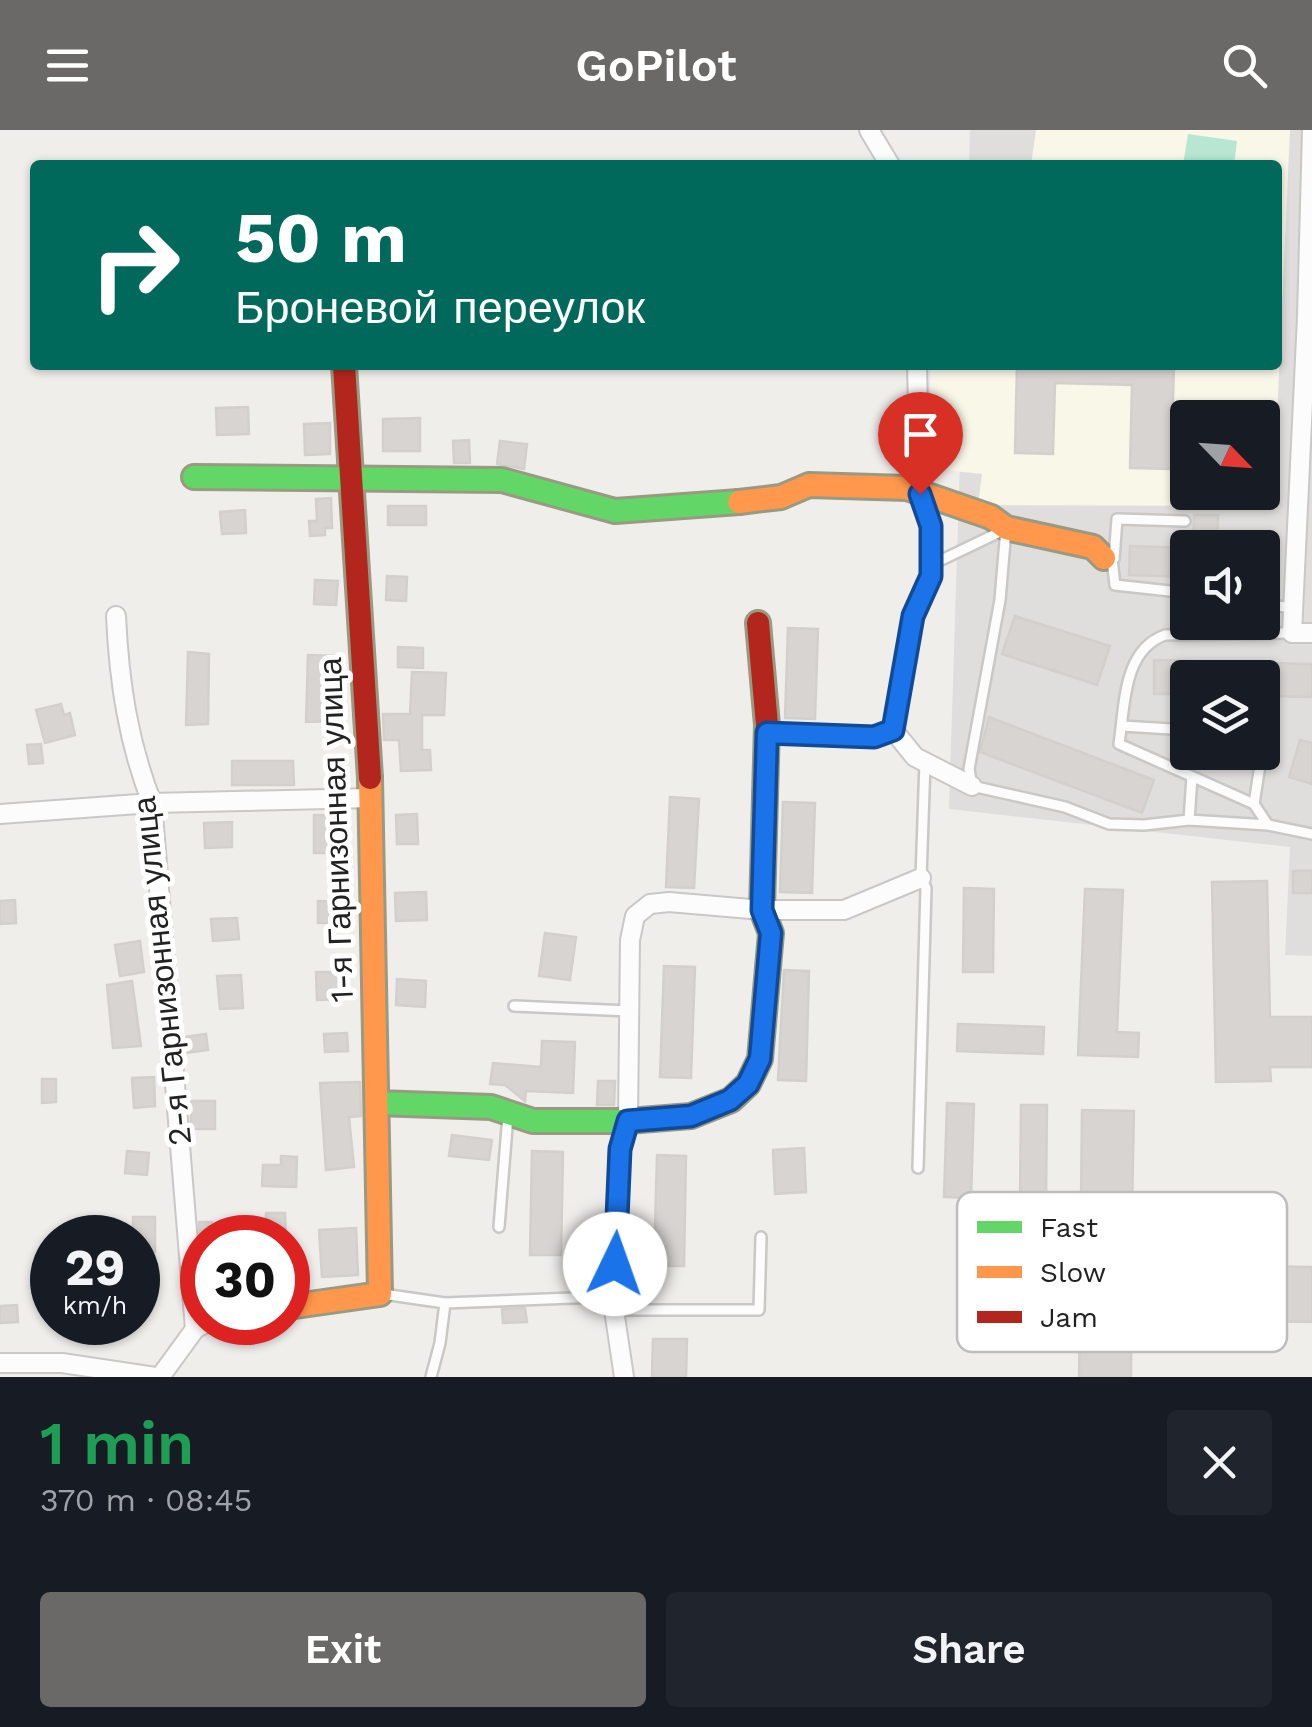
<!DOCTYPE html>
<meta charset="utf-8">
<style>
body{margin:0;font-family:"Work Sans",sans-serif;background:#20242c;color:#f1f3f6;height:100vh;display:flex;flex-direction:column;font-size:38px;white-space:nowrap}
*{box-sizing:border-box;margin:0}
p{font-size:32px;color:#9ea1a6}
.icon{flex:none;width:55px;height:55px;fill:none;stroke:currentColor;stroke-width:2;stroke-linecap:round;stroke-linejoin:round}
.map{position:relative;height:1247px;overflow:hidden}
.side{display:flex;flex-direction:column;background:#171b24;flex:1}
.side>*{flex:none}
.banner{position:absolute;left:30px;top:30px;width:1252px;height:210px;border-radius:10px;box-shadow:0 2px 8px #0004;background:#00695c;color:#fff;overflow:hidden}
.needle{width:65px;rotate:115deg}
.tools{position:absolute;left:1170px;top:270px;display:grid;gap:20px}
.tools a{display:grid;place-items:center;width:110px;height:110px;border-radius:10px;background:#171b24;box-shadow:0 2px 8px #0004;font-size:50px}
.speed{position:absolute;left:30px;top:1085px;display:flex;gap:20px;font-size:50px;font-weight:700;text-align:center}
.speed>*{display:grid;place-content:center;width:130px;height:130px;border-radius:50%;background:#171b24;box-shadow:0 2px 8px #0004;line-height:1}
.speed small{font-size:25px;font-weight:400}
.speed .limit{border:15px solid #d22;background:#fff;color:#111}
.pin{position:absolute;display:grid;place-items:center;width:85px;height:85px;color:#fff;margin:-102px -42px;border-radius:50% 50% 50% 0;rotate:-45deg;box-shadow:0 0 10px #0007}
.pin .icon{rotate:45deg}
.me{position:absolute;width:110px;margin:-55px;rotate:3deg;stroke-linejoin:round;filter:drop-shadow(0 0 8px #0008)}
.turn{display:flex;align-items:center;gap:35px;height:210px;padding:0 40px;font-size:45px}
.turn .icon{width:130px;height:130px;stroke-width:2.5}
.turn b{display:block;font-size:70px;line-height:85px}
.round{display:grid;place-items:center;flex:none;width:105px;height:105px;border-radius:10px;background:#20242c}
.head{display:flex;align-items:center;justify-content:space-between;height:170px;padding:0 40px}
h1{font-size:60px;font-weight:600;line-height:75px;color:#1e9e55}
.action{display:flex;gap:20px;margin-top:auto;padding:20px 40px}
.action a{flex:1;height:115px;border-radius:10px;background:#6a6968;color:#fff;font-size:40px;font-weight:600;line-height:115px;text-align:center}
.action a+a{background:#20242c;color:#f1f3f6}
header{display:flex;justify-content:space-between;align-items:center;height:130px;padding:0 40px;background:#6a6968;color:#fff;font-size:45px;font-weight:600}
.map>svg:first-child{display:block}
</style>
<header><svg class="icon" aria-label="menu" viewBox="0 0 24 24"><path d="M4 6h16M4 12h16M4 18h16"/></svg>GoPilot<svg class="icon" aria-label="search" viewBox="0 0 24 24"><circle cx="10" cy="10" r="6"/><path d="M15 15l6 6"/></svg></header>
<div class="map">
<svg width="1312" height="1247" viewBox="0 0 1312 1247">
<rect width="100%" height="100%" fill="#f0eeeb"/>
<!-- residential -->
<path fill="#dfdedc" fill-rule="evenodd" d="M970,0H1312V826L1285,825L1290,717L949,679L963,235H1278V35H969ZM1188,288H1262V362H1188ZM1188,418H1262V492H1188ZM1188,548H1262V622H1188Z"/>
<!-- education -->
<path fill="#f8f7e8" fill-rule="evenodd" d="M1036,0H1290L1273,376L978,375L982,344L927,338L931,235H1278V35H1031ZM1188,288H1262V362H1188Z"/>
<!-- pitch -->
<path fill="#b7e6d2" d="M1188,4L1237,11L1234,35H1183Z"/>
<!-- building -->
<path fill="#d7d4d2" stroke="#d3d0cc" stroke-width="2.5" d="M1017,235H1174L1171,339L1130,338L1132,255L1055,253L1053,324L1015,323Z
M248,277L249,304L217,305L216,278Z
M420,288V321H383V289Z
M330,293V324L305,325L304,294Z
M469,310L470,333H454L453,311Z
M500,311L527,314L524,339L497,334Z
M331,368L332,398H325V405L310,406L309,391H317L316,369Z
M388,376H426V395H388Z
M245,380L246,403L222,404L220,382Z
M1194,385H1218L1217,418H1193Z
M1130,416L1188,418V447L1129,445Z
M387,446L407,447L406,471L386,470Z
M315,450L338,451L336,475L314,474Z
M1015,486L1110,516L1097,555L1002,524Z
M788,498L818,499L815,589L785,588Z
M398,517L423,518V538L398,537Z
M188,522L209,524L208,594L186,595Z
M308,525L339,526L337,591L306,592Z
M1154,530L1312,534V567L1262,566V548H1188V564H1154Z
M412,542L446,543L444,585H422V620H430L431,640L401,641L399,610H384L383,584H410Z
M61,574L64,585L70,583L75,605L45,613L36,580Z
M989,587L1154,650L1142,683L980,622Z
M1300,610L1312,613V654L1289,647Z
M41,614L43,633L29,634L27,615Z
M232,631H293L294,655H232Z
M670,667L699,669L694,758L666,757Z
M783,672L815,673L812,763L780,762Z
M417,684L418,714H397L396,685Z
M314,685H343V723H314Z
M232,692V717L205,718L204,693Z
M1293,741H1312V763H1293Z
M1267,751L1270,887H1312V937H1270L1271,951L1216,952L1212,752Z
M964,758L994,759L993,842H963Z
M1085,759L1123,760L1117,902L1139,903L1138,927L1078,925Z
M426,762L427,790L396,791L395,763Z
M15,770L16,793L0,794V771Z
M318,771L345,772L344,793H318Z
M237,788L239,809L213,811L211,789Z
M545,803L576,807L570,850L539,846Z
M140,811L144,842L120,846L115,815Z
M664,836L695,837L691,948L660,947Z
M784,840L809,841L806,951L778,950Z
M316,842H344L345,869L317,870Z
M241,845L243,878L220,879L217,846Z
M397,849L426,851L425,877L396,875Z
M132,851L141,916L113,918L107,855Z
M958,894L1044,897L1043,924L957,921Z
M347,903L348,921L325,922L324,904Z
M206,904L208,920L185,923L184,907Z
M542,911L575,912L573,963L526,961L525,971L505,955L490,954L493,933L541,937Z
M154,947L155,976L134,978L132,948Z
M42,949H56V972L42,973Z
M598,951H615L614,975H597Z
M360,952L361,986L349,987L354,1037L326,1040L320,953Z
M191,971H215V999H191Z
M947,973L974,974L971,1068L944,1067Z
M1021,975H1047L1046,1068H1020Z
M1082,980L1134,981L1132,1078L1081,1077Z
M452,1005L492,1010L489,1030L449,1026Z
M804,1018L806,1062L775,1064L773,1020Z
M127,1021L149,1023L147,1045L125,1043Z
M532,1021L563,1022L561,1125H530Z
M657,1025L686,1026L684,1136H654Z
M281,1026L297,1027L296,1057L262,1056L263,1035H281Z
M266,1083H285L286,1108H266Z
M133,1087H155V1122H138V1108H133Z
M199,1092H212L213,1108H200Z
M356,1098L358,1145L322,1147L319,1100Z
M1081,1111L1132,1112L1131,1247H1079Z
M1181,1135L1312,1137V1192L1180,1190Z
M17,1175L18,1192L0,1193V1176Z
M525,1178L527,1192L503,1193L502,1179Z
M653,1209H687L686,1247H652Z"/>
<g fill="none" stroke-linecap="round" stroke-linejoin="round">
<!-- lane casing -->
<g stroke="#c9c8c7" stroke-width="14">
<path id="lane" d="M1006,399L1000,470L969,639L972,656L1065,677L1109,694L1144,695L1189,690L1268,695L1312,704
M1112,429L1115,455L1188,463
M1114,429L1117,389L1185,391
M933,434L1004,400
M1262,474L1293,478
M1122,596L1188,600
M770,603L874,607L893,600
M1262,605V617
M1254,674L1262,622
M1189,690L1192,647
M1268,695L1254,674L1119,614C1125,574 1123,520 1165,505L1292,503
M514,876L630,881
M918,1038L926,758L921,748L925,632
M499,1097L508,985
M383,1164L445,1173L440,1213L431,1247
M445,1173L598,1167L627,1180H759L761,1107"/>
</g>
<!-- street casing -->
<g stroke="#c9c8c7" stroke-width="22">
<path id="street" d="M869,0L890,35
M1312,0L1307,187L1292,503H1312
M917,235L920,364L931,396V446L913,487L893,600L915,627L972,656
M116,486C119,551 128,612 152,673L195,1199
M0,684L152,673L371,668
M0,1233H62L155,1247
M160,1247L195,1199L204,1194
M624,1247L613,1173L621,1019L628,991L630,810L635,786L650,774L669,772L762,780H844L921,748"/>
</g>
<!-- fast casing -->
<g stroke="#999a82" stroke-width="28">
<path id="fast" d="M194,347L502,350L615,381L739,372
M377,973L491,977L533,991H628L691,986L731,970L748,954L760,929L771,803L762,780L765,666"/>
</g>
<!-- slow casing -->
<g stroke="#999a82" stroke-width="28">
<path id="slow" d="M739,372L781,367L809,355L907,358L991,387L1006,398L1093,417L1104,428
M288,1177L380,1164L370,648"/>
</g>
<!-- jam casing -->
<g stroke="#999a82" stroke-width="28">
<path id="jam" d="M344,235L370,648
M758,493L767,595L765,666"/>
</g>
<!-- lane -->
<use href="#lane" stroke="#fdfcfc" stroke-width="9"/>
<!-- street -->
<use href="#street" stroke="#fdfcfc" stroke-width="18"/>
<!-- fast -->
<use href="#fast" stroke="#63d668" stroke-width="22"/>
<!-- slow -->
<use href="#slow" stroke="#ff974d" stroke-width="22"/>
<!-- jam -->
<use href="#jam" stroke="#b3261e" stroke-width="22"/>
</g>
<g fill="none" stroke-linecap="round" stroke-linejoin="round">
<!-- route casing -->
<g stroke="#114b97" stroke-width="25">
<path id="route" d="M615,1134L620,1019L628,991L691,986L730,970L748,954L760,929L771,803L762,780L767,603L874,607L893,600L913,486L931,446V396L920,364"/>
</g>
<!-- route -->
<use href="#route" stroke="#1a73e8" stroke-width="18"/>
</g>
<g text-anchor="middle" dominant-baseline="central" stroke-width="10" stroke-linejoin="round" paint-order="stroke">
<!-- street labels -->
<g font-size="32" fill="#222" stroke="#fff">
<text transform="translate(336 700) rotate(-92)">1-я Гарнизонная улица</text>
<text transform="translate(162 841) rotate(-96)">2-я Гарнизонная улица</text>
</g>
</g>
<!-- legend -->
<rect x="957" y="1062" width="330" height="160" rx="15" fill="#fff" stroke="#bdbdbd" stroke-width="2.5"/>
<rect x="977" y="1091" width="45" height="12" fill="#63d668"/>
<rect x="977" y="1136" width="45" height="12" fill="#ff974d"/>
<rect x="977" y="1181" width="45" height="12" fill="#b3261e"/>
<g font-size="28" fill="#222">
<text x="1040" y="1107">Fast</text>
<text x="1040" y="1152">Slow</text>
<text x="1040" y="1197">Jam</text>
</g>
</svg>
<div class="tools">
<a><svg class="needle" viewBox="-14 -14 28 28"><path d="M0-13l5 13h-10z" fill="#e53935"/><path d="M0 13l5-13h-10z" fill="#9ea1a6"/></svg></a>
<a><svg class="icon" aria-label="sound" viewBox="0 0 24 24"><path d="M4 9h4l5-4v14l-5-4H4zM17 9q2 3 0 6"/></svg></a>
<a><svg class="icon" aria-label="layers" viewBox="0 0 24 24"><path d="M12 4l9 5-9 5-9-5zM3 14l9 5 9-5"/></svg></a>
</div>
<div class="speed"><div>29<small>km/h</small></div><div class="limit">30</div></div>
<div class="pin" style="left:920px;top:364px;background:#d93025"><svg class="icon" aria-label="arrive" viewBox="0 0 24 24"><path d="M6 21V4h12l-3 4 3 4H6"/></svg></div>
<svg class="me" style="left:615px;top:1134px" viewBox="-20 -20 40 40"><circle r="19" fill="#fff"/><path d="M0-13L10 11 0 6-10 11z" fill="#1a73e8"/></svg>
<div class="banner">
<div class="turn"><svg class="icon" aria-label="right" viewBox="0 0 24 24"><path d="M7 20v-9h11M14 6l5 5-5 5"/></svg><div><b>50 m</b>Броневой переулок</div></div>
</div>
</div>
<section class="side">
<div class="head"><div><h1>1 min</h1><p>370 m · 08:45</p></div><a class="round"><svg class="icon" aria-label="close" viewBox="0 0 24 24"><path d="M6 6l12 12M18 6L6 18"/></svg></a></div>
<div class="action"><a>Exit</a><a>Share</a></div>
</section>
